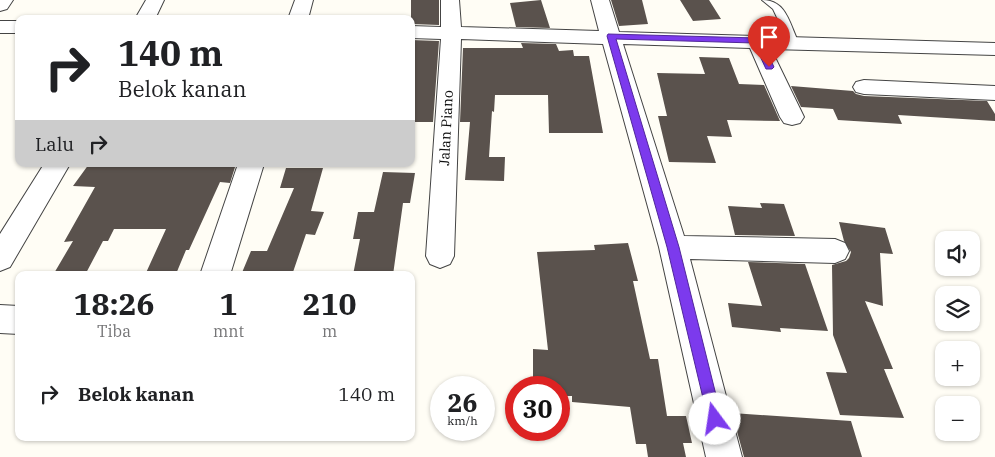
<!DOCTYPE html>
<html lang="id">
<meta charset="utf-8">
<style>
body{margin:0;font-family:"IBM Plex Serif",serif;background:#f2f2f2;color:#202124;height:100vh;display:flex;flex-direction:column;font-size:19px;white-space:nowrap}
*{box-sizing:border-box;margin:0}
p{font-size:16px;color:#757577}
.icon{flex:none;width:28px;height:28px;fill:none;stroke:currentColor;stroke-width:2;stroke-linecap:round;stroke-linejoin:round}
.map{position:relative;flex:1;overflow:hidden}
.sheet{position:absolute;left:15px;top:271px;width:400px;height:170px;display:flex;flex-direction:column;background:#fff;border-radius:10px;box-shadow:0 1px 4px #0004}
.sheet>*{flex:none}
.guide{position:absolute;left:15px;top:15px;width:400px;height:152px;border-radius:10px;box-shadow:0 1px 4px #0004;background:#fff;color:#202124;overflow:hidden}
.controls{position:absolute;left:935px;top:231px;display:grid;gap:10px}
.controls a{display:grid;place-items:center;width:45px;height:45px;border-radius:10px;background:#fff;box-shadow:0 1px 4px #0004;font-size:25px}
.speed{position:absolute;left:430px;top:376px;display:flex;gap:10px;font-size:25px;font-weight:700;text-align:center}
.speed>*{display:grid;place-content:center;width:65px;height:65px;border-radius:50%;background:#fff;box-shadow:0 1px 4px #0004;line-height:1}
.speed small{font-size:12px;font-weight:400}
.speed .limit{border:8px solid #d22;background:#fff;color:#111}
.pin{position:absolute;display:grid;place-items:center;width:42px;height:42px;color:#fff;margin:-51px -21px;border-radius:50% 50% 50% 0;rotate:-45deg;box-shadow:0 0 5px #0007}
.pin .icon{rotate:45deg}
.me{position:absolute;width:55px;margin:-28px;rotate:346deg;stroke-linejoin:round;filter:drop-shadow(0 0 4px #0008)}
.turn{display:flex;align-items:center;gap:18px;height:105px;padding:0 20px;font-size:22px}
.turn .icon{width:65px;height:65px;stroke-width:2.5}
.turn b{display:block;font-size:35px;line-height:42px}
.then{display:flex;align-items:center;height:48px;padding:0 20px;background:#0003;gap:10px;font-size:19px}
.eta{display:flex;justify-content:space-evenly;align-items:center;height:85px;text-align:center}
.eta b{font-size:30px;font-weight:700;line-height:35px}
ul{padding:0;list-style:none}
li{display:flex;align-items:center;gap:15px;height:75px;padding:0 20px}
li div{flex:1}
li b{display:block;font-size:19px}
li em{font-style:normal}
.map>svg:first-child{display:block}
</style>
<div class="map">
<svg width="995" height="457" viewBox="0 0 995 457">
<rect width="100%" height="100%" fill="#fffdf5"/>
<!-- building -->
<path fill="#5a524d" d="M411,0H439V25L411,24Z
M541,0L550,28L516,27L510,3Z
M611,0H642L648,24L619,26Z
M680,0H709L721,19L693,21Z
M411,40L439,41L433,122H411Z
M521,43L556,44L559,51L573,50L574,56H589L603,133H549L548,95H495L494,112L492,111L489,157H505L504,181L465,180L470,122H460L463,48H523Z
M699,57L729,58L739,84L764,85L780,121L727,120L732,137L707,136L716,163L669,162L658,116H667L657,73L705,74Z
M791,86L853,91L856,94L864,96L987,101L995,114V121L898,115L902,124L838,120L833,109L801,107Z
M89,164L159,165L236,164L230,183L220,182L189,250H186L176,274L145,275L166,229H114L108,241H103L85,275H53L73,241L64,242L95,187L73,186Z
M286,168H323L311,211L324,212L315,235L306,234L292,275H241L251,251H267L294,188H280Z
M383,172L415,173L410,203H403L393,275H353L360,239H353L358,212H374Z
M760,203L784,204L795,236L735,235L728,206L762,208Z
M839,222L885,228L893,254L880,253L883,306L865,301L893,369H884L904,418L840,415L826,372L847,373L833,335L832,265L846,261L849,258L851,252L844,241Z
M628,243L638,281H633L650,359H658L667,416H686L692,443H683L686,457H648L646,444H636L630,407L572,402V396H559V388H533V349L548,350L537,252L595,250L594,245Z
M748,262L805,264L828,331L780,328L781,332L732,327L728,303L762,306Z
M732,413L851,421L862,457H744Z"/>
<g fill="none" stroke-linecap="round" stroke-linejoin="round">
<!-- lane casing -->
<g stroke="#444" stroke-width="2">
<path id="lane" d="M762,0C786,0 789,22 798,41L797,43H789L773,9Z"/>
</g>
<!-- street casing -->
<g stroke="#444" stroke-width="2">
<path id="street" d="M0,0H13L7,9L0,11Z
M146,0H164L155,19H135Z
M295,0H313L308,19H288Z
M441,0H459L461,27L599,31L591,0H609L619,32L995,43V55L771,49L804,117L800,123L792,125L784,123L780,117L750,48L623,44L684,236L835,239L845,243L849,251L845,259L835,263L690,259L742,457H706L659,247L603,44L461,39L454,256L450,264L440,268L430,264L426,256L441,39L411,38V26L441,27Z
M0,21H19V33H0Z
M864,80L995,86V100L864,94L856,92L853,87L856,82Z
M44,164H70L10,267L0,271V234Z
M238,164H264L230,275H200Z
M0,305L19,306V334L0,333Z"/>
</g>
<!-- lane -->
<use href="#lane" fill="#fff" fill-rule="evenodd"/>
<!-- street -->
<use href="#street" fill="#fff" fill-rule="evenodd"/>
</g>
<!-- route -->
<path fill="#7c3aed" stroke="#51269a" d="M608,34L757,38L761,40L774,67L772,69H766L754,43L616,39L679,247L722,419L720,424L715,426L710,424L708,419L667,247L607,36Z"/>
<g text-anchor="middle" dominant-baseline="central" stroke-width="5" stroke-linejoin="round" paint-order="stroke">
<!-- street labels -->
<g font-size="14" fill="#111" stroke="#fff">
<text transform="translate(446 128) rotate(-87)">Jalan Piano</text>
</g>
</g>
</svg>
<div class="controls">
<a><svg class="icon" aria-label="sound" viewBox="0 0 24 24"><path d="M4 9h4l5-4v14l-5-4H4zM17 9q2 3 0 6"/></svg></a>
<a><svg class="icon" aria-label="layers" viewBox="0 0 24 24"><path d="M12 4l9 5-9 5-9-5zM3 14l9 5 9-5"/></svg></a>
<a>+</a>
<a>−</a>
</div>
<div class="speed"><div>26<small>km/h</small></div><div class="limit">30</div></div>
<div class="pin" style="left:769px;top:67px;background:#d93025"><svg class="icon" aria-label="arrive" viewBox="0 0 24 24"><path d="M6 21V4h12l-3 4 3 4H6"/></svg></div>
<svg class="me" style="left:715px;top:419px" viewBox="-20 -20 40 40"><circle r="19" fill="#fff"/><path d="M0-13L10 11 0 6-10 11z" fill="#7c3aed"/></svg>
<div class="guide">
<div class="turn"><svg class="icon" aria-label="right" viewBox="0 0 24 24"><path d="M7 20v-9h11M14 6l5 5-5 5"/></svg><div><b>140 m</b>Belok kanan</div></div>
<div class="then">Lalu<svg class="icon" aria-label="right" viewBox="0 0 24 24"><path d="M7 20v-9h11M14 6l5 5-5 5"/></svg></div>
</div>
<section class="sheet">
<div class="eta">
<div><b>18:26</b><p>Tiba</p></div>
<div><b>1</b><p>mnt</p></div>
<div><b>210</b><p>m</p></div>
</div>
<ul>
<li><svg class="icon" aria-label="right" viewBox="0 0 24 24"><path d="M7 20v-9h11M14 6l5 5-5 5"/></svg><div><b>Belok kanan</b></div><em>140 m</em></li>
</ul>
</section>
</div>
